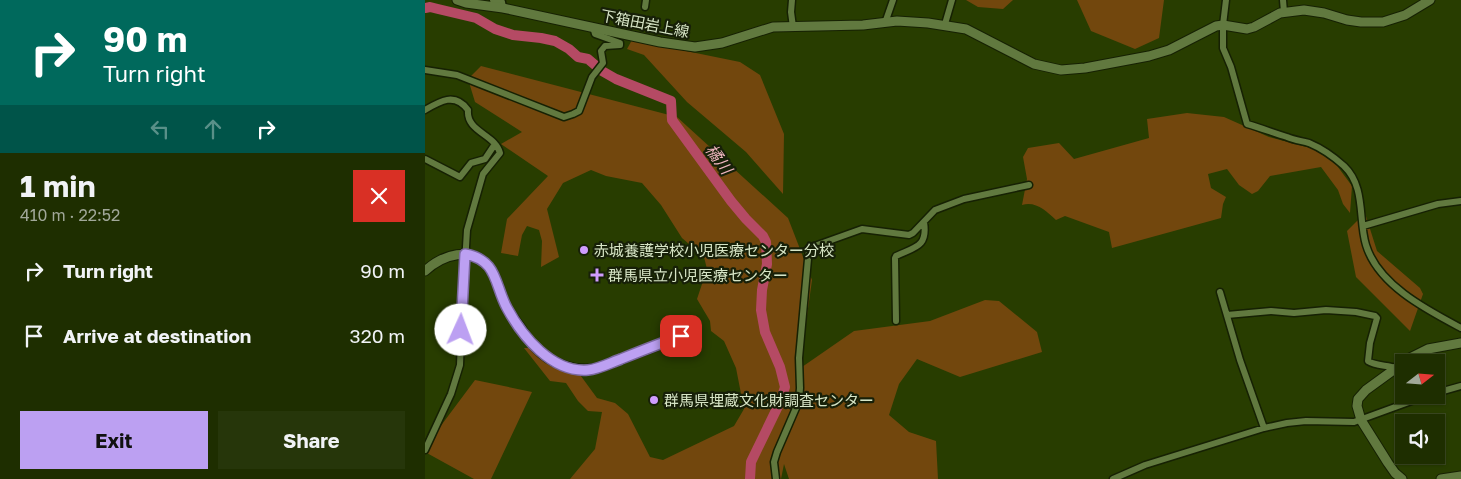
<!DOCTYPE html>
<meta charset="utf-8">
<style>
body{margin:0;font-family:"Golos Text","Noto Sans JP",sans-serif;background:#26360a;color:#f1f3f6;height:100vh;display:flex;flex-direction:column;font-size:19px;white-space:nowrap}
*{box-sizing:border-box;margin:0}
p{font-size:16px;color:#a1a899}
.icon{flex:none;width:28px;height:28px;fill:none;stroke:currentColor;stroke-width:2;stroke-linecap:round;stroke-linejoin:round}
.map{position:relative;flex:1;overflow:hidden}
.drawer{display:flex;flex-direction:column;background:#1e2e00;width:425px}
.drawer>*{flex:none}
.banner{background:#00695c;color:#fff;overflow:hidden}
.needle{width:32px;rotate:73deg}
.buttons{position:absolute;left:970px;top:354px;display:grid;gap:10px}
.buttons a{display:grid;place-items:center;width:50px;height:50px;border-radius:0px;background:#1e2e00;box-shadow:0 1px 4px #0004,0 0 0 1px #3c4a22;font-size:25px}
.pin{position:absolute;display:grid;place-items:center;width:42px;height:42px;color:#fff;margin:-21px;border-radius:10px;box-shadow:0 2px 8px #0006}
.me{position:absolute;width:55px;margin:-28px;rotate:2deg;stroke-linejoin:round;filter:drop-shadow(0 0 4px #0008)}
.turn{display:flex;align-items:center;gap:18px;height:105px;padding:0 20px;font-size:22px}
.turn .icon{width:65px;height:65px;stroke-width:2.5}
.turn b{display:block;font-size:35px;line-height:42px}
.lanes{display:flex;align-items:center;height:48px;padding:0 20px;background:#0003;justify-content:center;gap:25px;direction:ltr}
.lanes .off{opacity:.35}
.round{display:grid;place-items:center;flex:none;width:52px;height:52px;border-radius:0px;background:#26360a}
.overview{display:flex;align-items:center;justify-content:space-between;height:85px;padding:0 20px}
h1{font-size:30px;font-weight:700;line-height:38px}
.cta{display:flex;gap:10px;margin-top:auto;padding:10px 20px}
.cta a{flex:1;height:58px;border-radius:0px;background:#bca0f2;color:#111;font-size:20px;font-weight:700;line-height:58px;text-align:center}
.cta a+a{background:#26360a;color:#f1f3f6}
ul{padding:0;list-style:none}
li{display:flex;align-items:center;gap:15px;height:65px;padding:0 20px}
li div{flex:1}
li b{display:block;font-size:19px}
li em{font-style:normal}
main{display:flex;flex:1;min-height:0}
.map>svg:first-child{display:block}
</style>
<main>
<section class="drawer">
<div class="banner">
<div class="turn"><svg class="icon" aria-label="right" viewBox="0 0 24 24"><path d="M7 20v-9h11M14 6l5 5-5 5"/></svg><div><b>90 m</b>Turn right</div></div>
<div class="lanes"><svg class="icon off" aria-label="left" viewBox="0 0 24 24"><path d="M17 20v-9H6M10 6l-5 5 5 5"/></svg><svg class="icon off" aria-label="ahead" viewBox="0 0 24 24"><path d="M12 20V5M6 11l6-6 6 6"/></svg><svg class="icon" aria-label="right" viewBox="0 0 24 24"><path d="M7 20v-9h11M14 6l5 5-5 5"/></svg></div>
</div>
<div class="overview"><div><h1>1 min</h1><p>410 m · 22:52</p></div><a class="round" style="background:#d93025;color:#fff"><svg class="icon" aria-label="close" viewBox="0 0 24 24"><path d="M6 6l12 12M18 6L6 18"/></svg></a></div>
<ul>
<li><svg class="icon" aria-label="right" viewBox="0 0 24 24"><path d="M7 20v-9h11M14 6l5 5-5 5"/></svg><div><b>Turn right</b></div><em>90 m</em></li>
<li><svg class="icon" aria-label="arrive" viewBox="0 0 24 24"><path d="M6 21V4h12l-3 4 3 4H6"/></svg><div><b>Arrive at destination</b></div><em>320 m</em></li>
</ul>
<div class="cta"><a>Exit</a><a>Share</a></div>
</section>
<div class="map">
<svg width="1036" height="479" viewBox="0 0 1036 479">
<rect width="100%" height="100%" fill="#283d00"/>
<!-- green -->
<path fill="#72470d" d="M541,0H588L578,9L553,7Z
M652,0H739L734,38L710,49L666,31Z
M207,40L315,62L335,75L359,134L358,194L321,152L262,102L219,55L202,49Z
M56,66L252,117L363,218L387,280L373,381L377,367L429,331L505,321L560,300L574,301L612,332L617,352L535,377L492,359L474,384L464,415L484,432L511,441L513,479H364L359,464L356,479H145L170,449L177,412L163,411L153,401L141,383L125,381L99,348H108L153,372L172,398L190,403L203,414L225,457L238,460L309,426L319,409L311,368L299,341L286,331L285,321L272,299L277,284L283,273L279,257L257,238L236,205L217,183L181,176L166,170L138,183L122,209L134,257L116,267L117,241L114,230L102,226L97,235L93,256L76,253L82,219L123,176L76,144L97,132L50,102L43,79Z
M762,113L799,117L844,137L889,149L910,163L927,186L925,213L918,204L913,190L896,167L845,176L833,191L827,194L814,185L802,169L783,174L786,188L801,197L798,204L796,218L687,248L684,232L640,216L631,220C621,211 611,201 597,205L602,179L598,157L603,148L634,143L649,159L724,138L722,119Z
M940,213L952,251L995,288L998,294L985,331L931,277L922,231Z
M50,380L107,392L66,479H49L0,452V447Z"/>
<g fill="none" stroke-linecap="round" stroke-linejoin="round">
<!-- river -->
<path stroke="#b54a64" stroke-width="10" d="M0,8L5,7L13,9L51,18L70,29L88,35L116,38L130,41L144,49L153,57L163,59L177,71L191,79L246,101L247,120L306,201L321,219L338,236L341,242L342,264L337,290L336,310L340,332L355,367L360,387L356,400L326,462L325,479"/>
<!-- street casing -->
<g stroke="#162103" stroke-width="9">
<path id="street" d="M68,0L77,2L78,8
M367,0L366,12L368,27
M801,0L798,25V48L806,67L822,124C836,128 849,133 862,137C869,140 877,141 884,143C896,148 909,157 919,166C941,187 933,219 941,245C953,285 1002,310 1036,328
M858,0L859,12
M220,7L221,0
M460,23L468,0
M520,24L527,0
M0,70L32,75L139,117L148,114L154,111L167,77L178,63L176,51L180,46L195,45V43L170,34L168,27
M0,110C15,101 30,92 43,110C41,132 70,134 75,153L58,174L42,230L37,313L35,365L26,394L0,450
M0,159L35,177L46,163L60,159L70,144
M938,226L1013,204L1036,201
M795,292L815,360L839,428
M802,315L846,311L869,313L901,310L931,312L950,316L952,318L945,343L943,361C950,366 962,365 971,368
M471,321L470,258L471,256C490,247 503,247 499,222
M1011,393L1036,386
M351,479L349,462L352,452L374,401L375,388L374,358L384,248L437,229L484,235L488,233L510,210L539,199L604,185
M688,479L720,465L839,428L862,423L881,421L929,422L1003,395"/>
</g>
<!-- secondary casing -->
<g stroke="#162103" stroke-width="11">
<path id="secondary" d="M32,0L41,3L78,8L235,42L270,47L297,43L348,27L438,25L472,21L503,23L541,29L609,64L636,70L660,68L724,56L744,50L791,26L798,25L822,29L829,27L855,13L879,10L899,13L922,20L936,22H958L980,15L1005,0
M0,271C17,255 47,245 64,267C73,278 75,293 81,306C85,314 91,321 96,328C100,334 104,341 110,347C125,364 150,372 173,368L257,336
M977,479L970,473L963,463L936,420L932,406L933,399L941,390L985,358L1003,349L1036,343
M1016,479L1036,476"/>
</g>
<!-- street -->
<use href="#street" stroke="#61793f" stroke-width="6"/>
<!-- secondary -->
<use href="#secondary" stroke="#61793f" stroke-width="9"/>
</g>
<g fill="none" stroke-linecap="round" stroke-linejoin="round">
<!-- route casing -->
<g stroke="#7a689d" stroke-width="12">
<path id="route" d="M36,330L40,254C73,260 69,284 82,308C97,336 127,373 163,370C174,369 185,363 196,359C216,351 236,343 256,336"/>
</g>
<!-- route -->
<use href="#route" stroke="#bca0f2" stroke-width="9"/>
</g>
<!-- markers -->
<g fill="#d09dfe" stroke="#172008" stroke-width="2">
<circle cx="159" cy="250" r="5"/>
<path d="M169.5 267.5h5v5h5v5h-5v5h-5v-5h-5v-5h5z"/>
<circle cx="229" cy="400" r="5"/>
</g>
<g text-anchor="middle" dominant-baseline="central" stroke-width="4.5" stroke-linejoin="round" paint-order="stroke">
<!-- street labels -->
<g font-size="15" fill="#d7e5c6" stroke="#172008">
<text transform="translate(220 23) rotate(11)">下箱田岩上線</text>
</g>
<!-- poi labels -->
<g font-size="15" fill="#d7e5c6" stroke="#172008" text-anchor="start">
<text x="169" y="250">赤城養護学校小児医療センター分校</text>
<text x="183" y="275">群馬県立小児医療センター</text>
<text x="239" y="400">群馬県埋蔵文化財調査センター</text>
</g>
<!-- water labels -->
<g font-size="16" font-style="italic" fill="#efb5bf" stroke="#172008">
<text transform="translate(294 159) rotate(54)">橘川</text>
</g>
</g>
</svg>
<div class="buttons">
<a><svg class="needle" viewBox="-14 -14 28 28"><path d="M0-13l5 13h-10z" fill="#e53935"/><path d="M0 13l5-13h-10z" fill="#a1a899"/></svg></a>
<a><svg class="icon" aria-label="sound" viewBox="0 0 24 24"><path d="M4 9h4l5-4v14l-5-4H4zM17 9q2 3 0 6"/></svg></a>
</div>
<div class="pin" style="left:256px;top:336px;background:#d93025"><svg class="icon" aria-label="arrive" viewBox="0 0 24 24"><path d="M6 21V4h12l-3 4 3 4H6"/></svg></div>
<svg class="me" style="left:36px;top:330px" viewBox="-20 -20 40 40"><circle r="19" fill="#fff"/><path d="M0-13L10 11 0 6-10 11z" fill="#bca0f2"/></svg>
</div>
</main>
